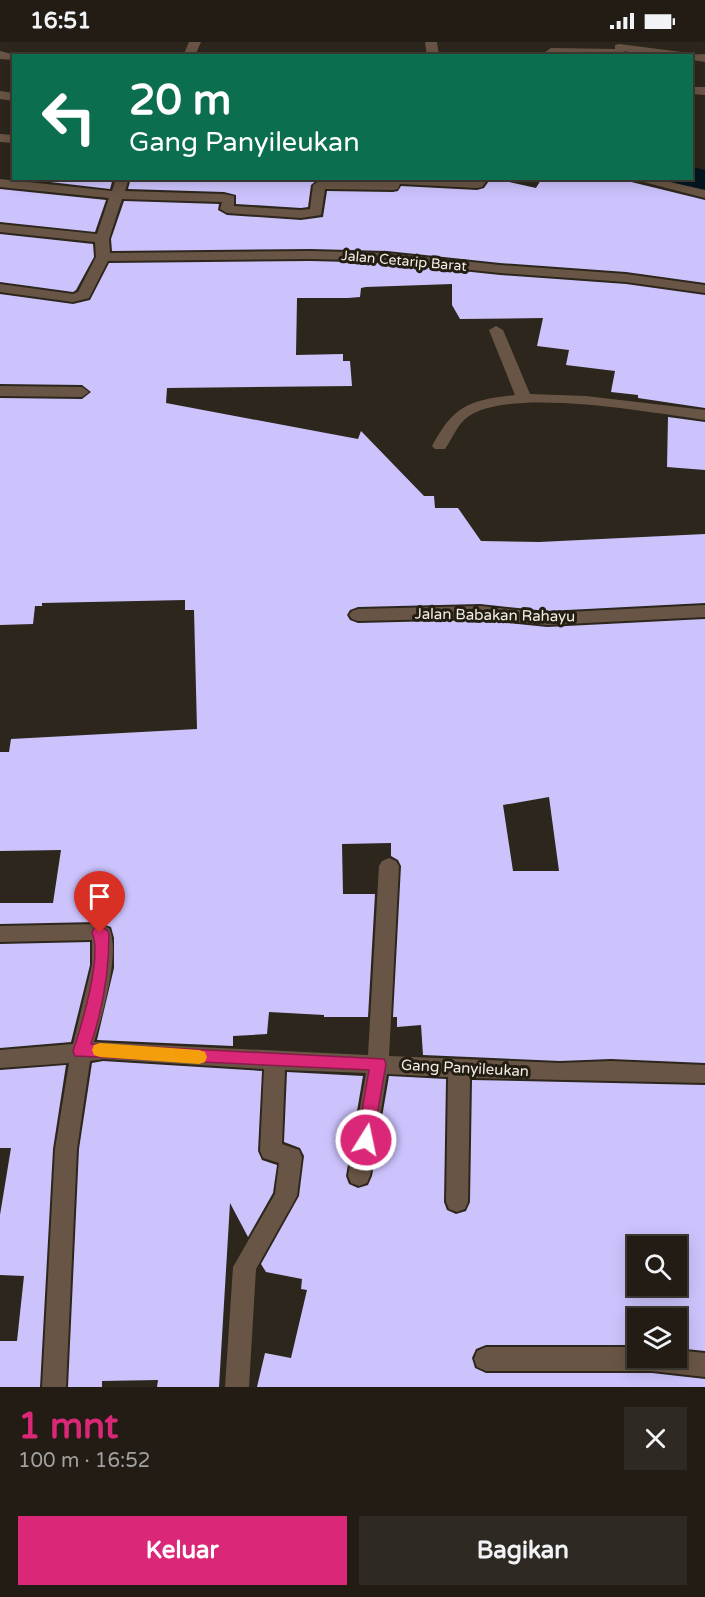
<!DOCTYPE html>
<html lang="id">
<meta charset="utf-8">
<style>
body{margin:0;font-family:"Varela Round",sans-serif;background:#2e2922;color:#f1f3f6;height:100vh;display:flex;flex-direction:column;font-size:22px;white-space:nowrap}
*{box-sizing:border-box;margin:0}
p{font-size:20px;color:#a2a1a0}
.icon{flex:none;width:33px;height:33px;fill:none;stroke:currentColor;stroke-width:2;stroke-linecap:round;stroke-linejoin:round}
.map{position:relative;height:1345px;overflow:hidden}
.details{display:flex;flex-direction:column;background:#221c15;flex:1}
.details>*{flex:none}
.top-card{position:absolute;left:12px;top:12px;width:681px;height:126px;border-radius:0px;box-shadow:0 3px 15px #0003,0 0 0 2px #3f3a34;background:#0b6e4f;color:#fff;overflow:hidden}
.fabs{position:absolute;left:627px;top:1194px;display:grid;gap:12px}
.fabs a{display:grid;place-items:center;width:60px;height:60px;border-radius:0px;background:#221c15;box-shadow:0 3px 15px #0003,0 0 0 2px #3f3a34;font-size:30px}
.pin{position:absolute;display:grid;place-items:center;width:51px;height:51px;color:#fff;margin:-62px -26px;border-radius:50% 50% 50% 0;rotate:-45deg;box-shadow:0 0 6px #0007}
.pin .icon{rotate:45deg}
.me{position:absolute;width:66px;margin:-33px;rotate:10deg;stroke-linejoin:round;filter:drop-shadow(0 0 4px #0008)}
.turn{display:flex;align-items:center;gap:21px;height:126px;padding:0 18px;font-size:27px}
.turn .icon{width:78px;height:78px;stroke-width:2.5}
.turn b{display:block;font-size:42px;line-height:51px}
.round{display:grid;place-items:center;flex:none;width:63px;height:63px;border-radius:0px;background:#2e2922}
.head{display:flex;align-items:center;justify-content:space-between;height:102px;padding:0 18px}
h1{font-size:36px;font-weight:700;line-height:45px;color:#db2777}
.cta{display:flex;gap:12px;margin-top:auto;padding:12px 18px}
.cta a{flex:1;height:69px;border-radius:0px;background:#db2777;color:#fff;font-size:24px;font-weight:700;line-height:69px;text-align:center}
.cta a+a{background:#2e2922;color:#f1f3f6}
.status{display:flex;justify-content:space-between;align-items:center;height:42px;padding:0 30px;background:#221c15;direction:ltr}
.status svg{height:16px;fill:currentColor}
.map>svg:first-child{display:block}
</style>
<div class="status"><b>16:51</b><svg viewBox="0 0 49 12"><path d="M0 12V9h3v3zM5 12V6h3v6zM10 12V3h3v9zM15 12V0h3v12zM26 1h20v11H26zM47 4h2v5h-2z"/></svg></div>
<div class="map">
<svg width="705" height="1345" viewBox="0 0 705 1345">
<rect width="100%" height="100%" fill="#2d261c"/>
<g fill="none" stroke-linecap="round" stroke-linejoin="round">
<!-- river -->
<path fill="#03161f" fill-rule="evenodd" d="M692,125L705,128V152L672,145L666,136H692Z"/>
</g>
<!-- building -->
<path fill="#ccc3fd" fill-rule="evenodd" d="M16,136H113L110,147Z
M131,136H387L318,137L311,143L308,165L301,166L236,162V153L224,150L128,147Z
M491,136L536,146L542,136H615L705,158V241L626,230L500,221L387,209L311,207L112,209L111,197L124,159L219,162L218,168L227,173L301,178L323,175L327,149L393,150L398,149L401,144L477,148L484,146Z
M0,147L106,158L95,190L0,180Z
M0,192L93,202L94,215L76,248L73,250L0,240Z
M311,219L387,221L500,233L626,242L705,253V366L638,356V353L611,350L615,329L566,323L569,308L537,304L543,276L460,277L452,263V242L366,245L361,246L360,255L348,256H297L296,313L343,312V319H350L352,344L167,346L166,361L358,397L361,389L424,454H434L435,466H458L481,499L539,500L705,492V561L547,569L480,562L358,565L350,568L347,573L350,578L358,581L480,578L547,585L705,577V1021L611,1017L560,1019L423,1013L421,983L397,985V975H393L401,824L398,818L391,814V801L342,802L343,852H375L368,975H324V973L269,970L267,992L233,994V1004L97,998L114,926V896L111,885L97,880L0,882V861H53L61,808L0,809V710H9L11,697L197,687L194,568H185V558L42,561V564H35L33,582L0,583V356L82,357L91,350L82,343L0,342V252L73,262L90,258L109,221ZM549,755L559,829H513L503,763Z
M668,375L705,380V428L667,425Z
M90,900V923L71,1000L0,1006V902Z
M103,1019L262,1029L258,1109L262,1118L277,1123L273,1151L248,1195L230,1161L219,1345H157L158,1338L102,1339V1345H68L79,1107L92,1021Z
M66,1023L53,1107L40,1345H0V1299H17L24,1234L0,1233V1173L11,1106H0V1028Z
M287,1030L363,1034L346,1134L349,1142L358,1146L368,1143L372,1134L389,1034L446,1037L444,1160L447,1168L456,1172L466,1169L470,1160L472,1038L705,1043V1309L676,1306V1276H638V1303H486L476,1307L472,1316L475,1326L486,1331H652L705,1337V1345H257L265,1311L291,1316L307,1248L301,1247L302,1237L266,1230L261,1222L299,1154L304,1114L300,1106L284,1100ZM638,1204H676V1244H638Z"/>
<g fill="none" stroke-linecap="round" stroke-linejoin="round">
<!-- minor -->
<path fill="#695545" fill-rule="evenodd" d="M189,0H201L195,14H183Z
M425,0H437L439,14H427Z
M619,2L682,10L687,13L705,12V20L692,18V14H654L623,9L635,14H551L545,10L551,6L615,7V3Z
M0,9L19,14H14V18L0,17Z
M692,45H705V53L692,52Z
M0,49L14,51V59L0,57Z
M0,92L14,93V101L0,100Z
M116,136H129L125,149L224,152L234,154V164L301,168L310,167L313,143L319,139L388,140L390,136H489L482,145L477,146L400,142L398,147L393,148L325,147L321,173L301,176L227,171L220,167L222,160L122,157L109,197L110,211L311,209L387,211L500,223L626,232L705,243V251L626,240L500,231L387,219L311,217L108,219L89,256L73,260L0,250V242L73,252L78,250L96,215L95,200L0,190V182L97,192L109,156L0,145V137L112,149Z
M628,136H653L705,148V156Z
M496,284L503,288L530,352L586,354L705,368V378C652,371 513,345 469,374C457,382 453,396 445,407H435L432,404C454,363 470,358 515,353L489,288Z
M0,344L82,345L89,350L82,355L0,354Z
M705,563V575L547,583L480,576L358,579L352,577L349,573L352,569L358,567L480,564L547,571Z
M389,816L396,819L399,824L389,1014L560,1021L611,1019L705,1023V1041L470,1036L468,1160L465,1167L457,1170L449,1167L446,1160L448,1035L387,1032L370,1134L367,1141L359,1144L351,1141L348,1134L366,1031L285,1028L282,1102L299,1108L302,1115L297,1154L256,1227L249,1345H225L233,1225L275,1152L279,1121L263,1116L260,1109L264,1027L103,1017L90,1019L77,1107L66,1345H42L55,1107L69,1021L0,1026V1008L73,1002L92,923V898L0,900V884L97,882L109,886C121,909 102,975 94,1000L368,1013L379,824L382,819Z
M486,1305H638V1316H676V1308L705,1311V1335L652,1329H486L477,1325L474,1317L477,1309Z"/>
</g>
<!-- route -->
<path fill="#db2777" stroke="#8e194d" stroke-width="1.5" d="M100,884L107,888L109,892C109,929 103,966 91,1002L384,1017L386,1022L372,1103L366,1105L360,1103L357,1098L369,1028L75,1014L73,1009C81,986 103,912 92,891L94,886Z"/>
<!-- slow -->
<path fill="#f59e0b" d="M100,1001L199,1008L205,1010L207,1015L205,1020L199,1022L100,1015L94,1013L92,1008L94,1003Z"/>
<g text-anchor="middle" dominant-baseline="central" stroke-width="6" stroke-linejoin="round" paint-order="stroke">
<!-- far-street labels -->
<g font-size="14" fill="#f2ede6" stroke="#231d12">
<text transform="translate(404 219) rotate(5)">Jalan Cetarip Barat</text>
</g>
<!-- street labels -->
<g font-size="15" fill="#f2ede6" stroke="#231d12">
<text transform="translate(495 573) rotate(1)">Jalan Babakan Rahayu</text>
<text transform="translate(465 1026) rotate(3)">Gang Panyileukan</text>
</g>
</g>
</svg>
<div class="fabs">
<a><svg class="icon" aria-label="search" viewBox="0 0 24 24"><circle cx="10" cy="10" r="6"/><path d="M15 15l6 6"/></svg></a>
<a><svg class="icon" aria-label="layers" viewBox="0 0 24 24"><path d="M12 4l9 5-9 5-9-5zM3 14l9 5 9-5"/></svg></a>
</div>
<div class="pin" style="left:100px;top:891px;background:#d93025"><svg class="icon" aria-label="arrive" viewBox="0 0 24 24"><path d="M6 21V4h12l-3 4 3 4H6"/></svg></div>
<svg class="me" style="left:366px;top:1098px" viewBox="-20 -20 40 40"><circle r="17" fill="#db2777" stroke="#fff" stroke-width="3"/><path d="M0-11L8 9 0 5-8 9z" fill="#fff"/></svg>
<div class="top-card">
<div class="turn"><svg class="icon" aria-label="left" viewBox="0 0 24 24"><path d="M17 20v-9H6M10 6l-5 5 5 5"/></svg><div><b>20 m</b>Gang Panyileukan</div></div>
</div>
</div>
<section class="details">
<div class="head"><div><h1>1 mnt</h1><p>100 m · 16:52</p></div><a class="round"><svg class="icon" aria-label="close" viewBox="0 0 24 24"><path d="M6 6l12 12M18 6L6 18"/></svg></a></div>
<div class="cta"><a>Keluar</a><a>Bagikan</a></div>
</section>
